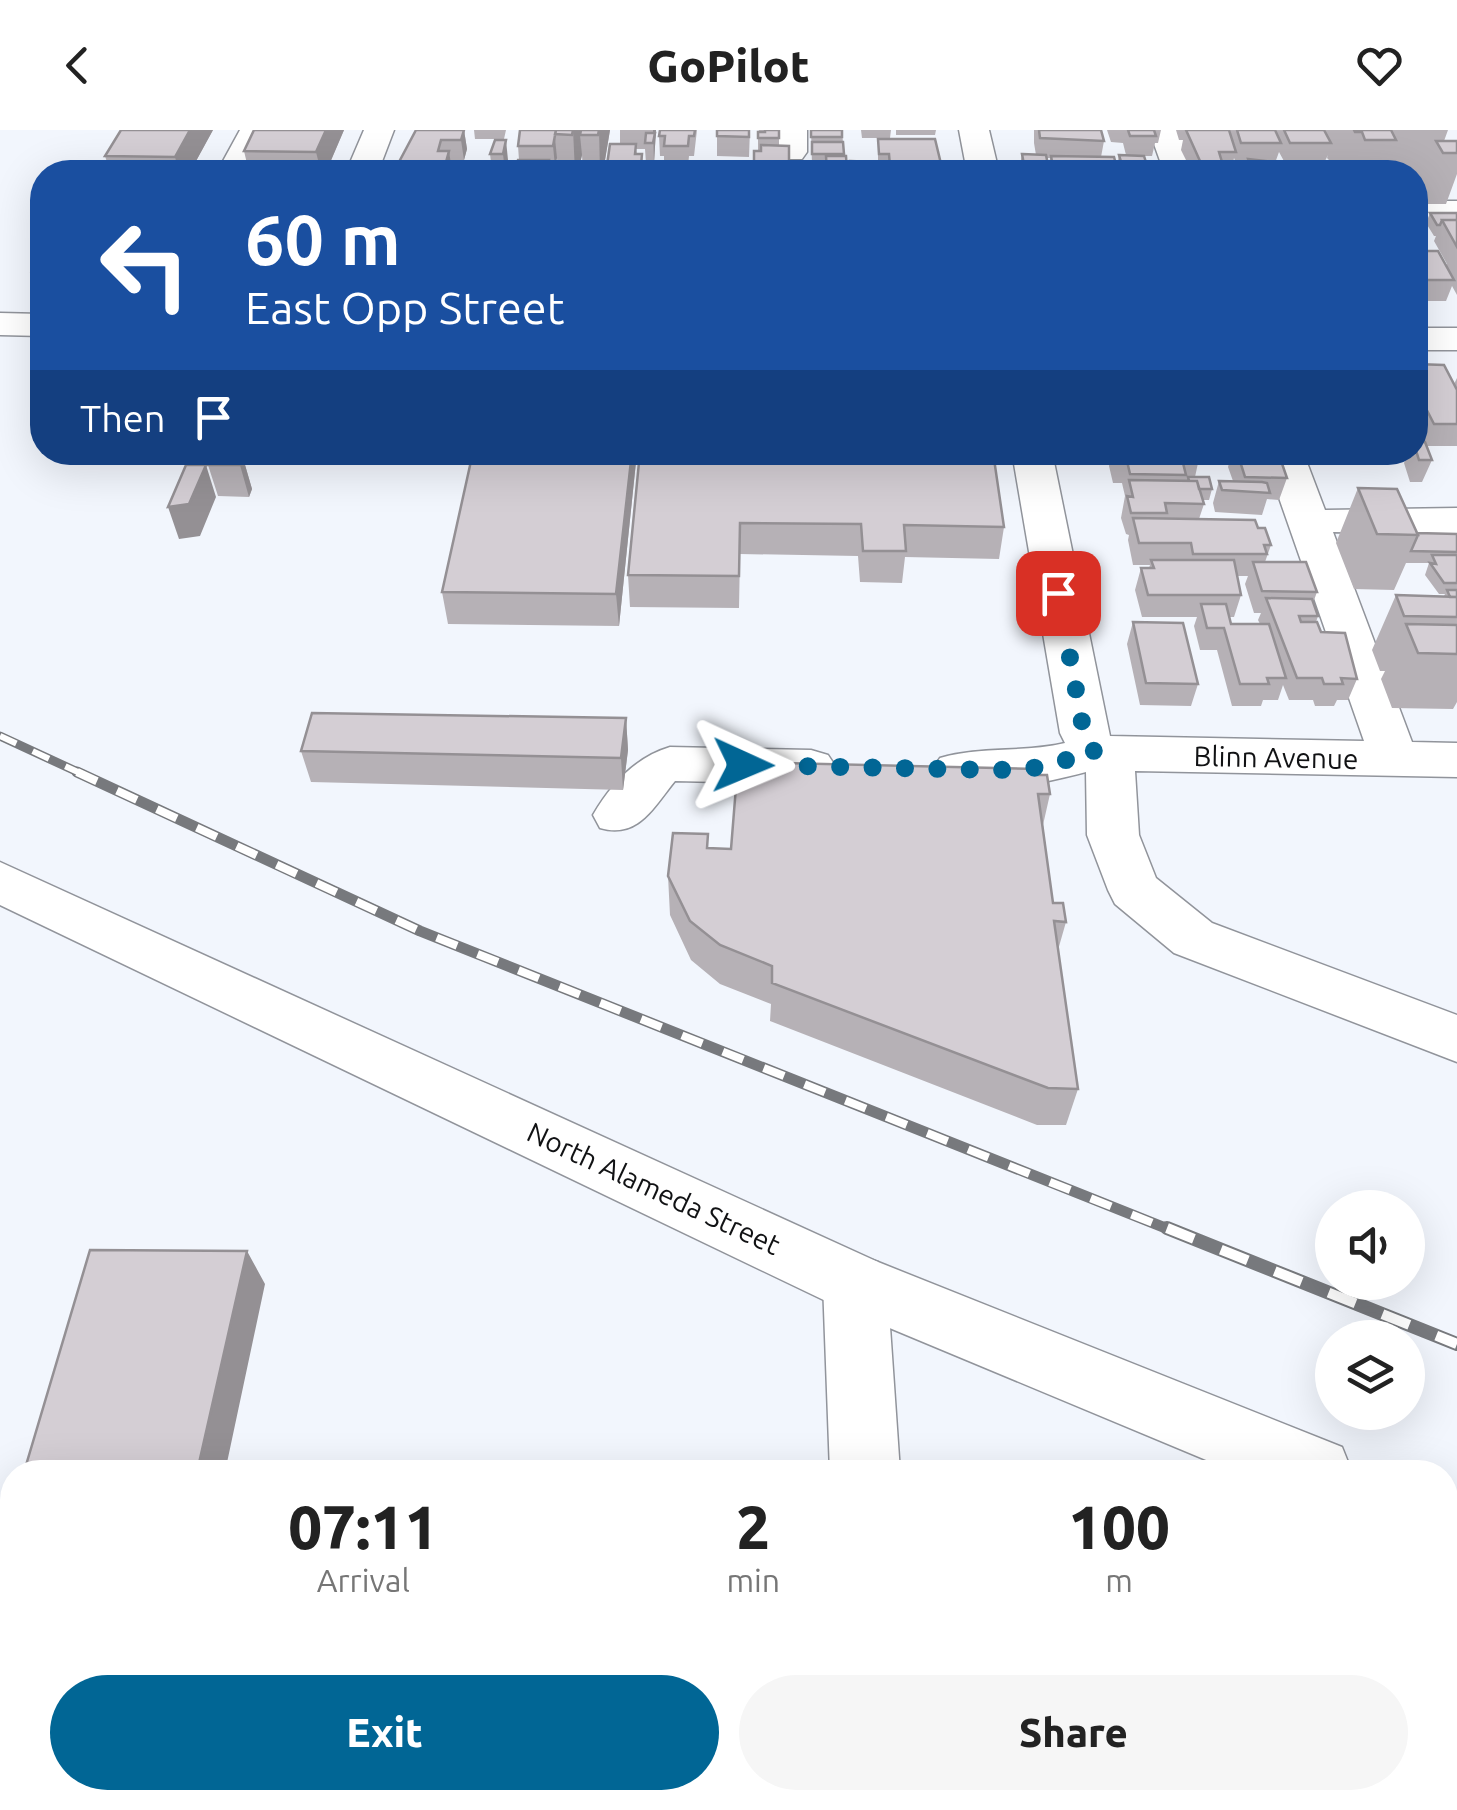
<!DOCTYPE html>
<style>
body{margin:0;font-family:Ubuntu,sans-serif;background:#f6f6f6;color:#222;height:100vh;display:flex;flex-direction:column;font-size:38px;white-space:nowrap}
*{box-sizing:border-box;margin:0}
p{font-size:32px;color:#767676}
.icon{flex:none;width:55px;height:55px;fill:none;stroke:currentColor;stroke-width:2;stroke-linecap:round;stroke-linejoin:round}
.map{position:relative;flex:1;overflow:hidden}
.sheet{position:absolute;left:0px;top:1330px;width:1458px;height:350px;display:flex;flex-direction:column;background:#fff;border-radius:40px 40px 0 0;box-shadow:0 10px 40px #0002}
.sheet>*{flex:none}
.banner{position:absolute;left:30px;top:30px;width:1398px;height:305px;border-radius:40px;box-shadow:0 10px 40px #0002;background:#1a4fa0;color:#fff;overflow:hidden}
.tools{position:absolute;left:1315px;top:1060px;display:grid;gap:20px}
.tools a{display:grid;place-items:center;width:110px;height:110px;border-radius:50%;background:#fff;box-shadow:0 10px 40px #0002;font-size:50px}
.pin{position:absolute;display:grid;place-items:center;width:85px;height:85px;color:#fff;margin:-42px;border-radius:20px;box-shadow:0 5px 15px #0006}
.me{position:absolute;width:110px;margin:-55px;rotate:91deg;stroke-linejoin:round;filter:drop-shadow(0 0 8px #0008)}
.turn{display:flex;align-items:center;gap:35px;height:210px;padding:0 50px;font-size:45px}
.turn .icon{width:130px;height:130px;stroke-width:2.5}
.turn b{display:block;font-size:70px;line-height:85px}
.then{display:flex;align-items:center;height:95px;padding:0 50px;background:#0003;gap:20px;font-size:38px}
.eta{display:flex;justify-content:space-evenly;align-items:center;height:170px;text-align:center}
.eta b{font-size:60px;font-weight:800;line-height:70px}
.cta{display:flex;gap:20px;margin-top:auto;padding:20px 50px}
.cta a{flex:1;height:115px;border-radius:60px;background:#016695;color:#fff;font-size:40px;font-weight:800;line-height:115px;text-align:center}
.cta a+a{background:#f6f6f6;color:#222}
header{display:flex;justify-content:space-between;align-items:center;height:130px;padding:0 50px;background:#fff;font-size:45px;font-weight:800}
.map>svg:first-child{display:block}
</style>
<header><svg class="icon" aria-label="back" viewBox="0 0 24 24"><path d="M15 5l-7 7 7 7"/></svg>GoPilot<svg class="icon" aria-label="heart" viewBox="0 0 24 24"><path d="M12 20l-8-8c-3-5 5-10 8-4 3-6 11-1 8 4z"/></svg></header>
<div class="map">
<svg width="1457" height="1680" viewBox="0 0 1457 1680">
<rect width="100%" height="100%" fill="#f2f6fd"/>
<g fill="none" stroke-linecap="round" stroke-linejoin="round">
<!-- minor casing -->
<g stroke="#91949b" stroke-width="3">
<path id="minor" d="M240,0H270L249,42H217Z
M364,0H394L378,42H346Z
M777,0H807V22L802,29H780L775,22Z
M959,0H989L999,42H967Z
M1149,0H1179L1196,42H1164Z
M1415,71H1457V91H1415Z
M0,183L42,184V206L0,205Z
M1415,198H1457V220H1415Z
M1012,322H1052L1110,606L1364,611L1263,322H1303L1325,380L1457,378V404L1333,402L1412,612L1457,613V647L1135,641L1139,705L1156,748L1212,793L1457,885V932L1174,823L1115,774L1108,760L1087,705L1086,642C1040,654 986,666 940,652L932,640L940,628C980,616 1024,623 1065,613L1060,603Z
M670,617L811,620L828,625L836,637L828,649L811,654L675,651C653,678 638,709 600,698L593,685C611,654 636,627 670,617Z
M855,1124L878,1132L887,1153L900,1342H830L823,1153L832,1132Z
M842,1668H921L923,1680H843Z"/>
</g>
<!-- major casing -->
<g stroke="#91949b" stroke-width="3">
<path id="major" d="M0,732L878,1132L1342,1317L1352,1342H1235L832,1174L0,775Z
M1445,1359L1457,1364V1436L1445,1431Z"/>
</g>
<!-- minor -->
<use href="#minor" fill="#fff" fill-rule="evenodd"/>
<!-- major -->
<use href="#major" fill="#fff" fill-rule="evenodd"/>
<!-- rail-far2 casing -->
<g stroke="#77797d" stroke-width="9">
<path id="rail-far2" d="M0,606L82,644"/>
</g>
<!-- rail-far1 casing -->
<g stroke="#77797d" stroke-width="11">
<path id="rail-far1" d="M77,642L420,801L1173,1101"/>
</g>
<!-- rail casing -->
<g stroke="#77797d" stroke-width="14">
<path id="rail" d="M1167,1098L1457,1214"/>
</g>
<!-- rail-far2 -->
<use href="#rail-far2" stroke="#fff" stroke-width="6" stroke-dasharray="18" stroke-linecap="butt"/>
<!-- rail-far1 -->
<use href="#rail-far1" stroke="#fff" stroke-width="8" stroke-dasharray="22" stroke-linecap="butt"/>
<!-- rail -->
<use href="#rail" stroke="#fff" stroke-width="10" stroke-dasharray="29" stroke-linecap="butt"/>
</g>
<!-- wall -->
<path fill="#b6b1b6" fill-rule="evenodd" d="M213,0L190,42H95L108,35L105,26Z
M254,0H344L326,42H249L244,21Z
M416,0H464L467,19L464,30H450L452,40H492L490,24L495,10L508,30L505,42H397L400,39L399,32Z
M474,0H506L504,9H475Z
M520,0H610L603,42H583L582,25L578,42H558L557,28L555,36H550V42L519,30L518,16Z
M620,0H656L654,33H646L645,19H636L637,24H642L643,42H607V35L620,14Z
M697,0L694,26H689L688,36H664V26H660L659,6Z
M717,0H750L749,27L717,26Z
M759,0H779V16H789V42H754V21H758V2Z
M811,0H842L844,26L847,42H826V34H812Z
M861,0H891L890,8H862Z
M896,0H936L935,5H896Z
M1034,0H1101L1104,11L1101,27L1117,36L1119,25H1126L1123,13L1111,12L1107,0H1161L1158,13H1155L1152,26H1144L1148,39L1173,42H1049L1050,28H1046L1048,42H1022L1020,35L1022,24L1036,25L1034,13Z
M1176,0H1448L1444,11H1457V44L1446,74H1425L1418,61L1422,49H1415V42H1387L1386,41V42H1313L1315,34L1334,35L1327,28L1328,25L1324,33H1285L1279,22L1275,33L1279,42H1245L1247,33H1236L1234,28L1231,42H1192L1181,20L1183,10H1179Z
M878,9L942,38L941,42H878Z
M1430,83H1457V165L1452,156L1446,171H1415V121L1446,136L1447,134L1434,111L1436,106H1434L1426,93Z
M42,125V168L32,141Z
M1415,234L1454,254L1457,248V316H1426L1432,330L1422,352H1410L1404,333L1409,322H1415V312H1424L1415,295Z
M473,322H637L619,496L448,494L442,462Z
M640,322L1004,397L999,429L905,427L902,453L860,452L858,426L740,424L739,478L630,477L628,445Z
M1112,322H1195L1198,333L1195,347L1212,359L1209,370H1203L1204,374L1199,389L1258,398L1271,415L1265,432L1317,462L1313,473L1318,486L1316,492L1321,502L1357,549L1348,570H1337L1334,576H1315L1313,570H1289L1283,555L1278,570H1263L1261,576H1232L1217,520H1200L1194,496L1197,487H1142L1135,460L1141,438H1149L1150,435H1133L1128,410L1129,405L1126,404L1121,388L1125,366L1122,353H1113L1109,336ZM1237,446H1248L1245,454L1254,483H1261L1258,490L1260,494H1231L1229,487H1234L1241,465Z
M1232,322H1278L1287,348L1279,370L1267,369L1262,385L1215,382L1213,373L1219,351H1233L1228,337Z
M1308,322H1354V323L1350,334H1313Z
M243,328L252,359L249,367L218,366L208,335Z
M1358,358L1417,403L1457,404V572L1453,579L1392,578L1381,549L1385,541H1380L1372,520L1396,465L1444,466L1445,464H1439L1425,445L1429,433H1406L1394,460L1354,459L1336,413Z
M1133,492L1198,554L1191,576L1140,575L1127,514Z
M626,588L628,620L623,660L311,652L301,621Z
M1036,645L1050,664L1043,695L1053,773L1066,792L1058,820L1078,959L1066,995H1037L770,891L771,874L720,854L691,830L670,785L668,746L708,718L731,719Z
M1088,1668H1213L1215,1680H1089Z"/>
<!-- shaded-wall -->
<path fill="#949094" d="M190,0H213L190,42H179L175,27Z
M326,0H344L326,42H321L316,22Z
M464,0L467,19L464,30L461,10Z
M573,0H586L580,5L582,25L578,42H575Z
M599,0H610L603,42H600Z
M653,0H656L654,33Z
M555,8L557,28L555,36L553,16Z
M506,10L508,30L505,42L503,24Z
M449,21L452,41L447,42L446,32Z
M632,322H637L619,496L616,464Z
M243,328L252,359L249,367L240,335Z
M206,335L216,367L200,406L179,409L168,377Z
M626,588L628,620L623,660L621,628Z
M247,1121L265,1154L225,1342H197Z
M488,1668H498L497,1680H487Z"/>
<!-- building -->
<path fill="#d4ced4" stroke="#949094" stroke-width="2.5" d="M121,0H190L175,27L105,26Z
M254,0H326L316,22L244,21Z
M416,0H464L461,10H441L438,21H449L446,32H399Z
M520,0H556L553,16H518Z
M556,0H573L572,5L555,4Z
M581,0H599L598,5H580Z
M660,0H695L694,6H689L688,16H664L665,6H659Z
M717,0H749V7L717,6Z
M765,0H779V8H758V2H765Z
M811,0H842V7H811Z
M1039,0H1101L1104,11L1040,8Z
M1128,0H1154L1156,6H1130Z
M1186,0H1229L1236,22H1219L1222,32L1200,31Z
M1237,0H1275L1281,13H1241Z
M1284,0H1324L1331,13H1290Z
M1354,0H1391L1396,10H1365L1362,2H1355Z
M646,3H655L653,13H645Z
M878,9H935L942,38L890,36L889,24H879Z
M495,10H506L503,24H490Z
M1436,11H1457V23H1443Z
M812,12H843L844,24H812Z
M610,14H636L635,24H642L641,35H607Z
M761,15L789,16V38L754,35V21H761Z
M1022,24L1046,25L1049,40H1025Z
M1119,25L1144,26L1148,39L1123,38Z
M826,26H846L847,42H827Z
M1051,26L1114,27L1117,38L1054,36L1053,37Z
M1248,29L1275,32L1279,42H1252Z
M518,30H549L546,42H514Z
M850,31L874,32L875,42H850Z
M100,34L170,35L165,42H95Z
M1315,34L1343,35L1347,42H1319Z
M1054,36L1107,39L1108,42H1049H1054Z
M1113,37L1162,40L1163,42H1115Z
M1149,38H1171L1173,42H1163L1162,40Z
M398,39L492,40V42H397Z
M1430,83H1457V90H1442L1440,95H1437Z
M1442,90H1457V117Z
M1415,121H1438L1454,150H1415Z
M42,125V141H32Z
M1415,234L1444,235L1457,260V294H1434L1415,257Z
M1415,312H1425L1432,330H1419L1415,317Z
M473,322H632L616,464L442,462Z
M640,322H993L1004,397L904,395L906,421H863L861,394L740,393L739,446L628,445Z
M1116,322H1195L1198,333H1183L1186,345L1130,344L1127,331H1118Z
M1237,322H1278L1287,348L1245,347Z
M211,327L243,328L240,335H208Z
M186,335H206L189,374L168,377Z
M1188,347H1209L1212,359H1199L1197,351H1189Z
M1129,350L1197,351L1204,374L1165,373L1167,383H1131L1127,366L1133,367Z
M1219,351L1262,352L1267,353L1270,363L1222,360Z
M1358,358L1397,359L1418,405L1377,404Z
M1133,388L1255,390L1258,398H1265L1271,415H1264L1267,424H1193L1191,413H1139Z
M1417,403L1457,404V422L1411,421L1418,405Z
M1432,425H1457V453H1444L1430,433L1436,434Z
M1151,430H1234L1241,465H1148L1141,438H1154Z
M1253,432H1306L1317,462L1262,461Z
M1447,460H1457V467H1450Z
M1396,465L1457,467V487L1404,486Z
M1266,468L1312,469L1318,486H1299L1301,492H1317L1321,502L1345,503L1357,549L1341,548L1343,554H1324L1322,548H1297Z
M1201,474H1226L1231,494H1269L1286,548H1267L1269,554H1240L1224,498H1207Z
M1133,492L1183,493L1198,554L1146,553Z
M1406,494L1457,495V524L1418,523Z
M312,583L626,588L621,628L301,621Z
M738,632L1035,639L1036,645H1047L1050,664H1038L1053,773H1063L1066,792L1054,791L1078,959L1048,958L772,853V836L720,815L690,791L668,746L673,703L708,704L707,718L731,719Z
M90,1120L247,1121L197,1342H24Z
M413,1668H488L487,1680H412Z
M1103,1668H1213L1215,1680H1105Z"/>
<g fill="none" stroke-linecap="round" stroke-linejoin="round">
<!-- route -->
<path stroke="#016695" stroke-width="18" stroke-dasharray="0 32.4" d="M743,635L1000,640L1033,638L1095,623L1084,603L1058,463"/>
</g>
<g text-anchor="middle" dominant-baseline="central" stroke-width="8" stroke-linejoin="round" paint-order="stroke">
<!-- street labels -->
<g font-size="28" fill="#111214" stroke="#fff">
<text transform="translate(1276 627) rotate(1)">Blinn Avenue</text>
<text transform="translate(654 1058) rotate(25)">North Alameda Street</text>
</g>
</g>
</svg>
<div class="tools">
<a><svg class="icon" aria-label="sound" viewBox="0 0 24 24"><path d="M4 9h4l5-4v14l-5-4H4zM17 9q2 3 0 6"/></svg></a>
<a><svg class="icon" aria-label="layers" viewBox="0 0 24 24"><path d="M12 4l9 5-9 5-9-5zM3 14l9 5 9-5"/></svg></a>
</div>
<div class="pin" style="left:1058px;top:463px;background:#d93025"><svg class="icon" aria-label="arrive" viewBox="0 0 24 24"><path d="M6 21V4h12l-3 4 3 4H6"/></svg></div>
<svg class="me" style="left:743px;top:635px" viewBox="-20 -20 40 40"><path d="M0-17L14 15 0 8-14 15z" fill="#016695" stroke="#fff" stroke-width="4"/></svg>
<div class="banner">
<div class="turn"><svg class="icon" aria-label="left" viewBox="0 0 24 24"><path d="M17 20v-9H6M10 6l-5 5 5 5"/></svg><div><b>60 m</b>East Opp Street</div></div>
<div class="then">Then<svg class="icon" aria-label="arrive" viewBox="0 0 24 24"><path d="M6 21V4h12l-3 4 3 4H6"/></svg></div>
</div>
<section class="sheet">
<div class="eta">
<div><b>07:11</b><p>Arrival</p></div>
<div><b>2</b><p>min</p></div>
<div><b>100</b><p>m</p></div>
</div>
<div class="cta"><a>Exit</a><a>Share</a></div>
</section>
</div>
